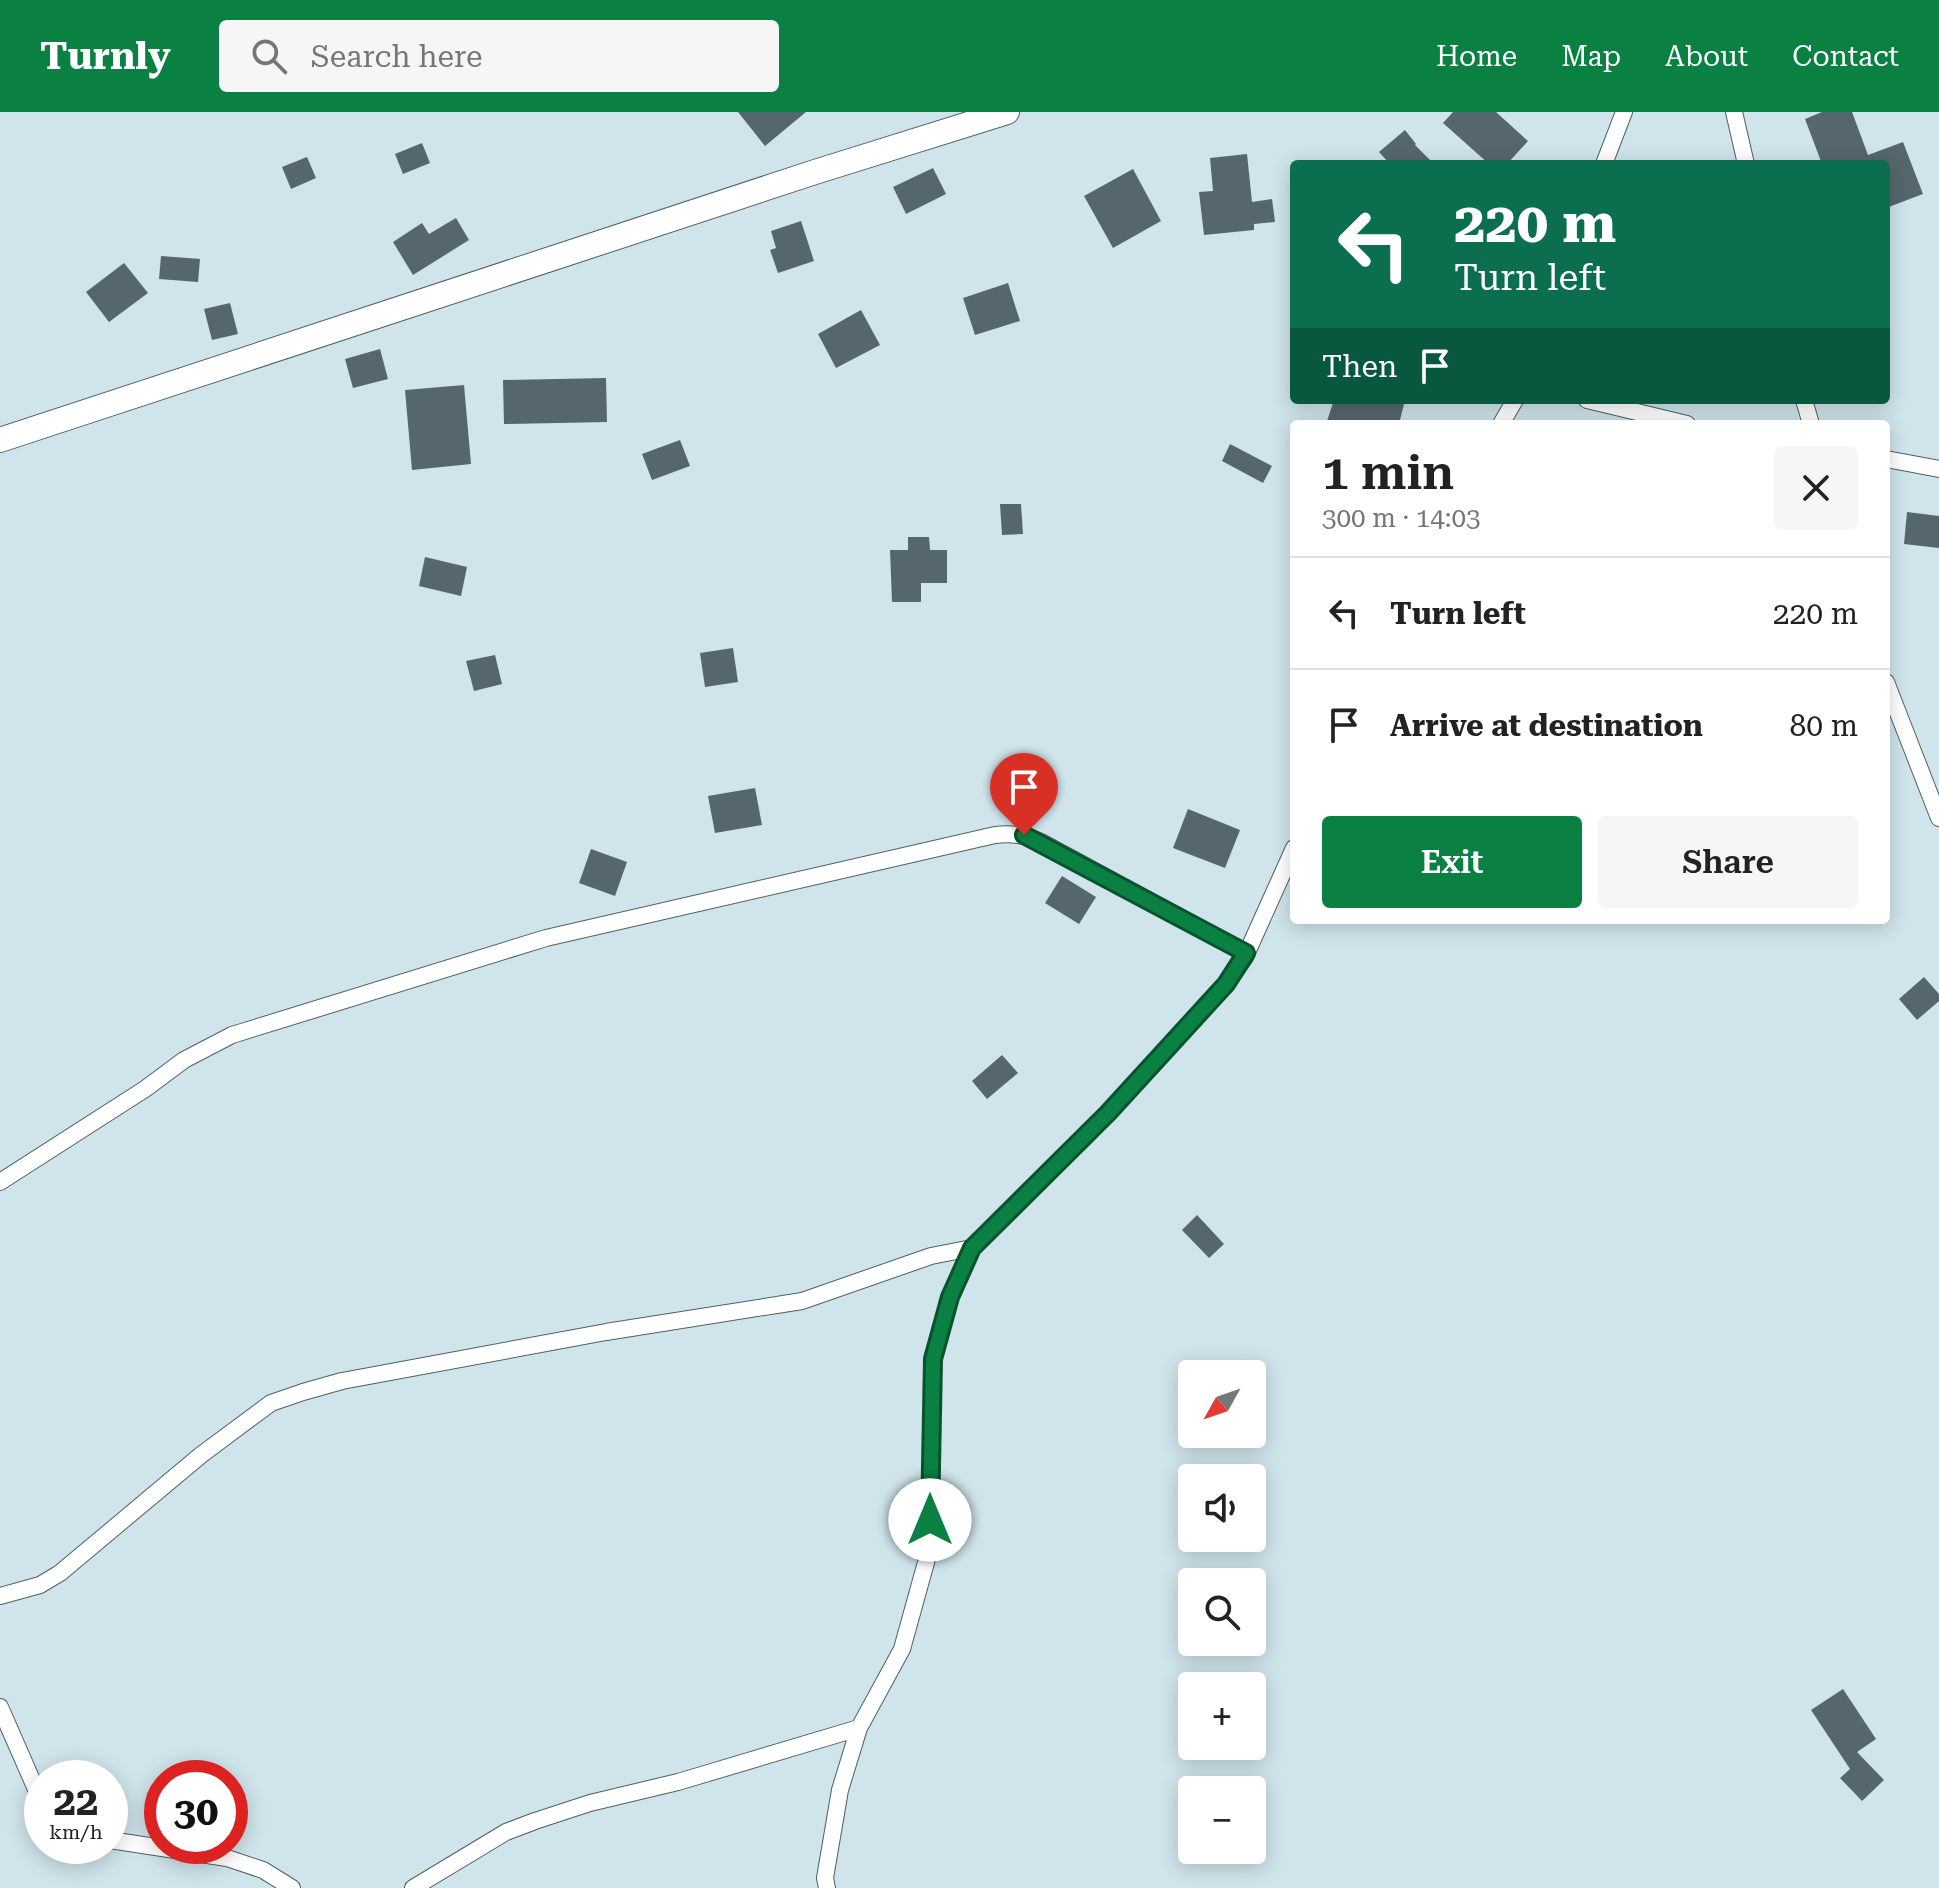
<!DOCTYPE html>
<meta charset="utf-8">
<style>
body{margin:0;font-family:"Roboto Serif",serif;background:#f6f6f6;color:#222;height:100vh;display:flex;flex-direction:column;font-size:30px;white-space:nowrap}
*{box-sizing:border-box;margin:0}
p{font-size:26px;color:#767676}
.icon{flex:none;width:44px;height:44px;fill:none;stroke:currentColor;stroke-width:2;stroke-linecap:round;stroke-linejoin:round}
.map{position:relative;flex:1;overflow:hidden}
.panel{position:absolute;left:1290px;top:308px;width:600px;height:504px;display:flex;flex-direction:column;background:#fff;border-radius:8px;box-shadow:0 4px 20px #0003}
.panel>*{flex:none}
.banner{position:absolute;left:1290px;top:48px;width:600px;height:244px;border-radius:8px;box-shadow:0 4px 20px #0003;background:#0b6e4f;color:#fff;overflow:hidden}
.needle{width:52px;rotate:230deg}
.controls{position:absolute;left:1178px;top:1248px;display:grid;gap:16px}
.controls a{display:grid;place-items:center;width:88px;height:88px;border-radius:8px;background:#fff;box-shadow:0 4px 20px #0003;font-size:40px}
.speed{position:absolute;left:24px;top:1648px;display:flex;gap:16px;font-size:40px;font-weight:700;text-align:center}
.speed>*{display:grid;place-content:center;width:104px;height:104px;border-radius:50%;background:#fff;box-shadow:0 4px 20px #0003;line-height:1}
.speed small{font-size:20px;font-weight:400}
.speed .limit{border:12px solid #d22;background:#fff;color:#111}
.pin{position:absolute;display:grid;place-items:center;width:68px;height:68px;color:#fff;margin:-82px -34px;border-radius:50% 50% 50% 0;rotate:-45deg;box-shadow:0 0 8px #0007}
.pin .icon{rotate:45deg}
.me{position:absolute;width:88px;margin:-44px;rotate:0deg;stroke-linejoin:round;filter:drop-shadow(0 0 6px #0008)}
.turn{display:flex;align-items:center;gap:28px;height:168px;padding:0 32px;font-size:36px}
.turn .icon{width:104px;height:104px;stroke-width:2.5}
.turn b{display:block;font-size:56px;line-height:68px}
.then{display:flex;align-items:center;height:76px;padding:0 32px;background:#0003;gap:16px;font-size:30px}
.round{display:grid;place-items:center;flex:none;width:84px;height:84px;border-radius:8px;background:#f6f6f6}
.headline{display:flex;align-items:center;justify-content:space-between;height:136px;padding:0 32px}
h1{font-size:48px;font-weight:600;line-height:60px}
.action{display:flex;gap:16px;margin-top:auto;padding:16px 32px}
.action a{flex:1;height:92px;border-radius:8px;background:#0b8043;color:#fff;font-size:32px;font-weight:600;line-height:92px;text-align:center}
.action a+a{background:#f6f6f6;color:#222}
ul{padding:0;list-style:none}
li{display:flex;align-items:center;gap:24px;height:112px;padding:0 32px;border-top:2px solid #e0e0e0}
li div{flex:1}
li b{display:block;font-size:30px}
li em{font-style:normal}
header{display:flex;align-items:center;gap:48px;box-sizing:border-box;height:112px;padding:0 40px;background:#0b8043;color:#fff}
header strong{font-size:38px}
nav{display:flex;gap:44px;margin-inline-start:auto;font-size:28px}
.search{width:560px;height:72px;background:#f6f6f6;display:flex;align-items:center;gap:20px;box-sizing:border-box;padding:0 28px;border-radius:8px;color:#767676;font-size:30px}
.map>svg:first-child{display:block}
</style>
<header>
<strong>Turnly</strong>
<div class="search"><svg class="icon" aria-label="search" viewBox="0 0 24 24"><circle cx="10" cy="10" r="6"/><path d="M15 15l6 6"/></svg>Search here</div>
<nav><a>Home</a><a>Map</a><a>About</a><a>Contact</a></nav>
</header>
<div class="map">
<svg width="1939" height="1776" viewBox="0 0 1939 1776">
<rect width="100%" height="100%" fill="#cfe4eb"/>
<!-- building -->
<path fill="#55676d" d="M738,0H806L765,34Z
M1453,0H1496L1528,29L1507,52H1489L1443,11Z
M1822,0H1852L1868,43L1903,30L1923,82L1886,96V52H1822L1805,7Z
M1405,18L1416,32L1415,33L1434,52H1390L1379,40Z
M422,31L430,51L403,62L395,42Z
M1247,42L1252,90L1272,87L1275,110L1254,112V118L1204,123L1199,80L1213,79L1210,46Z
M307,45L316,66L291,77L282,55Z
M933,56L946,82L906,102L893,75Z
M1133,57L1161,109L1113,136L1084,84Z
M456,106L469,128L413,163L393,130L422,111L429,122Z
M801,109L814,149L778,161L770,138L776,136L771,119Z
M161,144L200,147L198,170L159,167Z
M124,151L148,181L109,210L86,180Z
M1008,171L1020,209L975,223L963,186Z
M230,191L238,222L212,228L204,197Z
M861,198L880,233L836,256L818,222Z
M380,237L388,267L353,276L345,247Z
M606,266L607,310L504,312L503,268Z
M464,273L471,352L412,358L405,278Z
M1334,288H1405L1399,312H1326Z
M680,328L690,354L652,368L642,342Z
M1230,332L1272,354L1263,371L1222,349Z
M1000,392H1021L1023,422L1002,423Z
M1907,400L1939,404V436L1904,432Z
M908,425H929L930,438H947V471H921V490H892L890,438H908Z
M425,445L467,455L461,484L419,474Z
M733,536L738,570L705,575L700,541Z
M495,543L502,572L474,579L466,549Z
M755,676L762,713L715,721L708,684Z
M1188,697L1240,718L1225,756L1173,736Z
M591,737L627,750L615,784L579,771Z
M1062,764L1096,785L1079,812L1045,791Z
M1924,865L1939,882V889L1917,908L1899,887Z
M1002,943L1018,961L987,987L972,969Z
M1197,1103L1224,1132L1209,1146L1182,1118Z
M1843,1577L1876,1627L1857,1640L1884,1668L1862,1689L1840,1666L1850,1657L1811,1598Z"/>
<g fill="none" stroke-linecap="round" stroke-linejoin="round">
<!-- street casing -->
<g stroke="#4e6066" stroke-width="18">
<path id="street" d="M1734,0L1746,52
M1604,52L1624,0
M1587,288L1687,312
M1804,288L1811,312
M1501,312L1515,288
M1886,347L1939,357
M1886,570L1939,706
M0,1070L145,977L184,948L232,923L546,826L995,723C1013,721 1025,723 1041,730L1246,841
M0,1484L40,1473L60,1461L201,1343L271,1291L303,1280L342,1269L606,1220L802,1189L931,1144L972,1136
M0,1595L42,1691
M110,1728L227,1746L263,1758L292,1776
M413,1776L506,1720L535,1709L590,1691L678,1670L859,1616
M827,1776L825,1766L840,1678L859,1616L902,1537L930,1436L933,1247L950,1185L972,1136L1089,1021L1226,872L1245,845L1294,736"/>
</g>
<!-- secondary casing -->
<g stroke="#4e6066" stroke-width="26">
<path id="secondary" d="M0,328L815,60L1007,0"/>
</g>
<!-- street -->
<use href="#street" stroke="#fff" stroke-width="16"/>
<!-- secondary -->
<use href="#secondary" stroke="#fff" stroke-width="24"/>
</g>
<g fill="none" stroke-linecap="round" stroke-linejoin="round">
<!-- route casing -->
<g stroke="#07532c" stroke-width="20">
<path id="route" d="M930,1408L933,1247L950,1185L972,1136L1108,1001L1226,872L1246,841L1024,723"/>
</g>
<!-- route -->
<use href="#route" stroke="#0b8043" stroke-width="14"/>
</g>
</svg>
<div class="controls">
<a><svg class="needle" viewBox="-14 -14 28 28"><path d="M0-13l5 13h-10z" fill="#e53935"/><path d="M0 13l5-13h-10z" fill="#767676"/></svg></a>
<a><svg class="icon" aria-label="sound" viewBox="0 0 24 24"><path d="M4 9h4l5-4v14l-5-4H4zM17 9q2 3 0 6"/></svg></a>
<a><svg class="icon" aria-label="search" viewBox="0 0 24 24"><circle cx="10" cy="10" r="6"/><path d="M15 15l6 6"/></svg></a>
<a>+</a>
<a>−</a>
</div>
<div class="speed"><div>22<small>km/h</small></div><div class="limit">30</div></div>
<div class="pin" style="left:1024px;top:723px;background:#d93025"><svg class="icon" aria-label="arrive" viewBox="0 0 24 24"><path d="M6 21V4h12l-3 4 3 4H6"/></svg></div>
<svg class="me" style="left:930px;top:1408px" viewBox="-20 -20 40 40"><circle r="19" fill="#fff"/><path d="M0-13L10 11 0 6-10 11z" fill="#0b8043"/></svg>
<div class="banner">
<div class="turn"><svg class="icon" aria-label="left" viewBox="0 0 24 24"><path d="M17 20v-9H6M10 6l-5 5 5 5"/></svg><div><b>220 m</b>Turn left</div></div>
<div class="then">Then<svg class="icon" aria-label="arrive" viewBox="0 0 24 24"><path d="M6 21V4h12l-3 4 3 4H6"/></svg></div>
</div>
<section class="panel">
<div class="headline"><div><h1>1 min</h1><p>300 m · 14:03</p></div><a class="round"><svg class="icon" aria-label="close" viewBox="0 0 24 24"><path d="M6 6l12 12M18 6L6 18"/></svg></a></div>
<ul>
<li><svg class="icon" aria-label="left" viewBox="0 0 24 24"><path d="M17 20v-9H6M10 6l-5 5 5 5"/></svg><div><b>Turn left</b></div><em>220 m</em></li>
<li><svg class="icon" aria-label="arrive" viewBox="0 0 24 24"><path d="M6 21V4h12l-3 4 3 4H6"/></svg><div><b>Arrive at destination</b></div><em>80 m</em></li>
</ul>
<div class="action"><a>Exit</a><a>Share</a></div>
</section>
</div>
